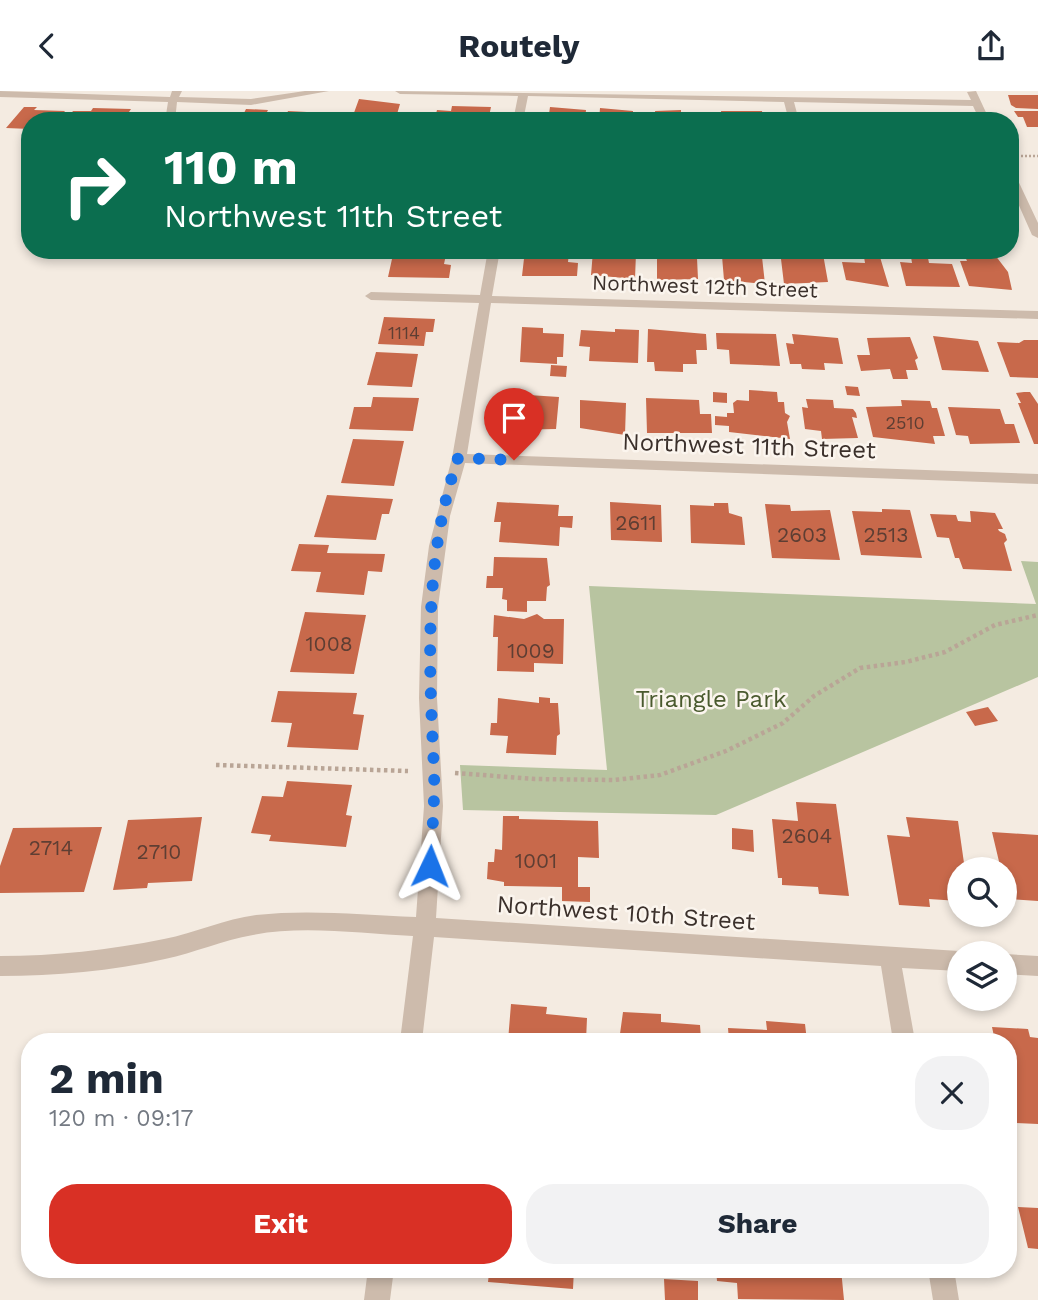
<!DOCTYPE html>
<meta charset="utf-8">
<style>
body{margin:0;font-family:"Work Sans",sans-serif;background:#f2f2f3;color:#1f2937;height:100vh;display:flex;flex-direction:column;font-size:26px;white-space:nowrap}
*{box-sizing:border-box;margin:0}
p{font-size:23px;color:#747a83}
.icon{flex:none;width:38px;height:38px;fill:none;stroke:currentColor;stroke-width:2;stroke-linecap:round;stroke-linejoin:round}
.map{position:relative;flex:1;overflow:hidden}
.drawer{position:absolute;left:21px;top:942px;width:996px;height:245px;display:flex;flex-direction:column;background:#fff;border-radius:28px;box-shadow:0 4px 10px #0003}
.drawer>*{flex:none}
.top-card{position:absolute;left:21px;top:21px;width:998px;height:147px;border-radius:28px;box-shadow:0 4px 10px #0003;background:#0b6e4f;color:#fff;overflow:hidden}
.buttons{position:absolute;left:947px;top:766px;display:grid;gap:14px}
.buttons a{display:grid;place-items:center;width:70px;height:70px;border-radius:50%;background:#fff;box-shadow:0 4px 10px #0003;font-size:35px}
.pin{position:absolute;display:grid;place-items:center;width:60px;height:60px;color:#fff;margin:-72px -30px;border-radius:50% 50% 50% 0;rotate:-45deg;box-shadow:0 0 7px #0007}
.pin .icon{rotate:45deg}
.me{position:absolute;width:77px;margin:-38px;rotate:2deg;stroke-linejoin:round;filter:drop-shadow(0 0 5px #0008)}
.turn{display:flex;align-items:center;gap:24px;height:147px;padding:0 28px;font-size:32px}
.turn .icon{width:91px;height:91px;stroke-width:2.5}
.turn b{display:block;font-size:49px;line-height:60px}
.round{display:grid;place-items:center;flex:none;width:74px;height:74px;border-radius:28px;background:#f2f2f3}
.overview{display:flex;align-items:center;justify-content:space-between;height:119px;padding:0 28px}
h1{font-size:42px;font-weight:700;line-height:52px}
.primary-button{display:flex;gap:14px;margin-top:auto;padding:14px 28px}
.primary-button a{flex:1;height:80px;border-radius:28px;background:#d93025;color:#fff;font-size:28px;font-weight:700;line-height:80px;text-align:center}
.primary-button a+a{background:#f2f2f3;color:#1f2937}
header{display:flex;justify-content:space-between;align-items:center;height:91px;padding:0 28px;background:#fff;font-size:32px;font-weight:700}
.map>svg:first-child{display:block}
</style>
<header><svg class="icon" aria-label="back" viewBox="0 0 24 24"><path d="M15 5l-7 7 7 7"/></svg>Routely<svg class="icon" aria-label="share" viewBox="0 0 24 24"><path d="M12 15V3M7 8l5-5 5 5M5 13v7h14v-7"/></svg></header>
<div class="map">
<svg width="1038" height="1209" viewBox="0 0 1038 1209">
<rect width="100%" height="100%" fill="#f4ebe1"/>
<!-- green -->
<path fill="#b8c4a0" d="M1021,470L1038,471V586L716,724L463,719L460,674L607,679L589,495L1036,513Z"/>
<!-- building -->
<path fill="#c8694b" d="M1008,4H1038V18L1016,17L1011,14Z
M359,8L400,13L395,30H351Z
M452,15L491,16L488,30H434L437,19L451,20Z
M24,16H37L34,19L65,20L57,30H30V38L6,37Z
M550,16L586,19L585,30H548Z
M93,17L131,18L123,30L66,29L73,20H91Z
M600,17L633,20V30H599Z
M246,18L268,19L266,23H283L280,30H240Z
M681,19V24L690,25V30H656L655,20Z
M288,20L307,21L303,30H284Z
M721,20H762L763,26H760V30H722Z
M1014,20H1038V36H1027L1023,26H1018Z
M822,21L863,22L873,24L875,30H828L824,29Z
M903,23L946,24L950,30H906Z
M394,159H447L444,173L451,174L449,187L388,186Z
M525,159L569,161L568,171L578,172L577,185H522Z
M593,160L636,162L635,188L591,184Z
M794,161L823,163L828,191L784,193L781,168H795Z
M964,163L995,164L1008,181L1012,199L969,195L960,170H967Z
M722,165L762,166L765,193L724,189Z
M657,166L697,167L698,188L657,189Z
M864,166H880L889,196L846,189L842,171L865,172Z
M911,166L928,167L929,172L952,173L960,196L906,195L900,171L912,172Z
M384,226L435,228L433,241H426L424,255L378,253Z
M522,236L543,237V242L564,243L563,266H557V273L520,271Z
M615,238L639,239L638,272L589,270L590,256L579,255L581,239L615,241Z
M648,238L706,243L707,259H696L697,273H683V281L655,280L654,271H647Z
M716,242L776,243L780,275L730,273L729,259L717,258Z
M792,243L838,247L843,273L824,272L825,279L802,278L801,273H790L786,252L794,253Z
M933,245L978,250L989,281L942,279Z
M910,246L918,267L915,269L918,279H906L908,288H893L890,278L861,280L857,264H870L867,247Z
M1024,249H1038V287L1010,286L997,251L1019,252Z
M376,261L418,263L412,296L367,294Z
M551,274L567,275L566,286L550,285Z
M845,295L858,296L860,305L847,304Z
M749,299L777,301L778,311H784L785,322L790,325L787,331L790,348L729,341V335L715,334V325L727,326V322H734L733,312L737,309L749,310Z
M713,301L727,302V312L713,311Z
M1024,301H1030L1038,313V353H1034L1018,312H1021L1016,302Z
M513,303L559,306L556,338L508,339Z
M373,306L419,307L413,340L349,338L354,316H371Z
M646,307L699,309L700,323H711L712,342H647Z
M806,308L833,309L834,317L853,318L856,322L857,327L852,326L858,347L822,348L821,340L805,338L802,316L808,317Z
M580,309L626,312L625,344L580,337Z
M901,309L930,310L932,317H937L945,345H933L935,353L873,346L866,316L902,315Z
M948,316L1000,318L1005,333H1014L1020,352L970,353L968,345L956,344Z
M353,348L404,350L394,395L341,392Z
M327,404L393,408L389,423H382L376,449L314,446Z
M497,411L559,414L558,425H573L572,437L560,436L559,455L499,451L501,431H494Z
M610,411L661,414L662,451L611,449Z
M714,412H728L729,422L742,426L745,454L691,452L690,414L714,415Z
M765,413L790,414L791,420L830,419L840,469L772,467Z
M882,418L910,419L922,467L861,464L852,420L882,421Z
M970,420L995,422L1003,438H998L999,440L1005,443L1007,449L1004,452L1012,480L963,478L959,467H955L949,447L937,446L930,423L956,424L958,430L971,431Z
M299,453L329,454L327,462L385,463L382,481L368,480L364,504L316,501L321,481L291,480Z
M494,466L547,467L550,494L547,496L546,510H527V521L507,520V509L502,508L503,497H486L487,485H493Z
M305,521L366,524L354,583L290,581Z
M537,523L544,528H564L563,573L534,572V581L497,580L498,546H493L494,524L524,528Z
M278,600L357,602L353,623L364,624L358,659L287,656L292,632L271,631Z
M539,606L550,607V612H558L560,643L557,645L556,664L506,662L508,645L490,644L491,632H497L498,607L539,612Z
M988,616L998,630L975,635L966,621Z
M287,690L352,694L346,724L352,725L346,756L269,750L271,744L251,742L262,705L283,706Z
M796,711L836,713L849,805L819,803L818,796L782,794V787H778L772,728L798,730Z
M503,725H519V728L598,730L599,767L578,766V796H590V811L562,810V796L504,795V791L487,788L488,771H494L495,758L502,759Z
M202,726L192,790L148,792L147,797L113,799L128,729Z
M906,726L958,730L965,779H959V810L929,808L930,816L899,814L887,744L910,746Z
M102,736L84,801L0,802V775L13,737Z
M732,737L753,739L754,761L732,758Z
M992,741L1038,744V810L1009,808L1004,779H1001Z
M511,913L547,916L546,923L587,927L586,950H508Z
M623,921L661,923V931L700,934L701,948L619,950Z
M766,930L805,933L807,950H729L728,937L767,939Z
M992,936L1028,938L1030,946L1038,947V1033L1013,1032L1008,1008V950H995Z
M1018,1116L1038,1117V1158L1028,1157Z
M474,1178H574L573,1198L488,1191L489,1182L474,1181Z
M716,1178H841L844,1209L738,1208L737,1192L717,1190Z
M664,1188L698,1190V1209H665Z"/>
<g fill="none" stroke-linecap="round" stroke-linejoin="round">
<!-- path-far1 -->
<path stroke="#b9a596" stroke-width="2.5" stroke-dasharray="2 2" stroke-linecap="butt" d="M1021,65H1038"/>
<!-- path -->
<path stroke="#b9a596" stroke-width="4.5" stroke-dasharray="3.5 3.5" stroke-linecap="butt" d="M216,674L408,680
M455,682L535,688L614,689L660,684L726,660L783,632L814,605L860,577L906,571L945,561L995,534L1038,524"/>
<!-- street -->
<path fill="#cdbbac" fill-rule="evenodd" d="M0,0L170,6L172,0H182L179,6L251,8L305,0H329L251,14L177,11L175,30H165L168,11L0,6Z
M395,0L971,9L967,1L976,0L990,30H980L973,15L794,11L799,30H789L784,11L528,5L523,30H513L518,5L400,3Z
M1010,80L1015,83L1038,132V147L1032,144L1010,94Z
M488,159H500L492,205L1038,220V228L491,212L467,363L1038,383V393L465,372L450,425L438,516L437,607L443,715L436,827L959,860L966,863H959V880L902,877L915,950H893L881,875L434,846L422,950H400L413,845C362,843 304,834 253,844C223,849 194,862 165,868C111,880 56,885 0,885V865C55,865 109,859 164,848C195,842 225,828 256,824C309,818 363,824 416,826L424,715L419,607L421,516L429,455L452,367L479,212L371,209L365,205L371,201L480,204Z
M1004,863L1038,865V885L1004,883Z
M368,1178H394L390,1209H364Z
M928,1178H954L959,1209H933Z"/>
</g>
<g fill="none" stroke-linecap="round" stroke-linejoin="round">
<!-- route -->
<path stroke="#1a73e8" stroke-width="12" stroke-dasharray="0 21.6" d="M430,775C432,743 435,710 434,679C429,573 423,469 458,367L514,369"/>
</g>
<g text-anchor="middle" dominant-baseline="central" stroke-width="5" stroke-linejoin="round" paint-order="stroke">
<!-- far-number labels -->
<g font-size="18" fill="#5e3e33">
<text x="404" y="241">1114</text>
<text x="905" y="331">2510</text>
</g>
<!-- far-street labels -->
<g font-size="21" fill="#3b302b" stroke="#fbf5ee">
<text transform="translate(705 195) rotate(2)">Northwest 12th Street</text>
</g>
<!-- number labels -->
<g font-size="21" fill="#5e3e33">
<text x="636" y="431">2611</text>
<text x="802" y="443">2603</text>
<text x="886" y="443">2513</text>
<text x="329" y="552">1008</text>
<text x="531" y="559">1009</text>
<text x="807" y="744">2604</text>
<text x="51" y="756">2714</text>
<text x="159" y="760">2710</text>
<text x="536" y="769">1001</text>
</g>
<!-- street labels -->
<g font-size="24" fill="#3b302b" stroke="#fbf5ee">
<text transform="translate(749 355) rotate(2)">Northwest 11th Street</text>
<text transform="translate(626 822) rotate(4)">Northwest 10th Street</text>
</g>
<!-- park labels -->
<g font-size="24" fill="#4a5a2e" stroke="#fbf5ee">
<text x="711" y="608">Triangle Park</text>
</g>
</g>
</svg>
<div class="buttons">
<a><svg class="icon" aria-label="search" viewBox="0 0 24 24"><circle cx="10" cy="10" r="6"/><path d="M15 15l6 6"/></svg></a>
<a><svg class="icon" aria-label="layers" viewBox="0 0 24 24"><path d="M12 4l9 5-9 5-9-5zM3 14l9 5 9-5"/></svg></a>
</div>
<div class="pin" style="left:514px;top:369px;background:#d93025"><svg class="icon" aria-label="arrive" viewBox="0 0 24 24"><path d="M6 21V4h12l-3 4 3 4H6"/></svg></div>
<svg class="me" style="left:430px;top:775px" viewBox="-20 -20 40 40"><path d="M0-17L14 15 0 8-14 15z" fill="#1a73e8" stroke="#fff" stroke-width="4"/></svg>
<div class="top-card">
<div class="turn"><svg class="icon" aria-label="right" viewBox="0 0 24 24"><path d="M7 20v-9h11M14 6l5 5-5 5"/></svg><div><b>110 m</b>Northwest 11th Street</div></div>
</div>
<section class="drawer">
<div class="overview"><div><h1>2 min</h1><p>120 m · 09:17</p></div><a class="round"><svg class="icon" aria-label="close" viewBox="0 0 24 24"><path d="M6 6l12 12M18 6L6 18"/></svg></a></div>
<div class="primary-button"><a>Exit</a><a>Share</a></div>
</section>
</div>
